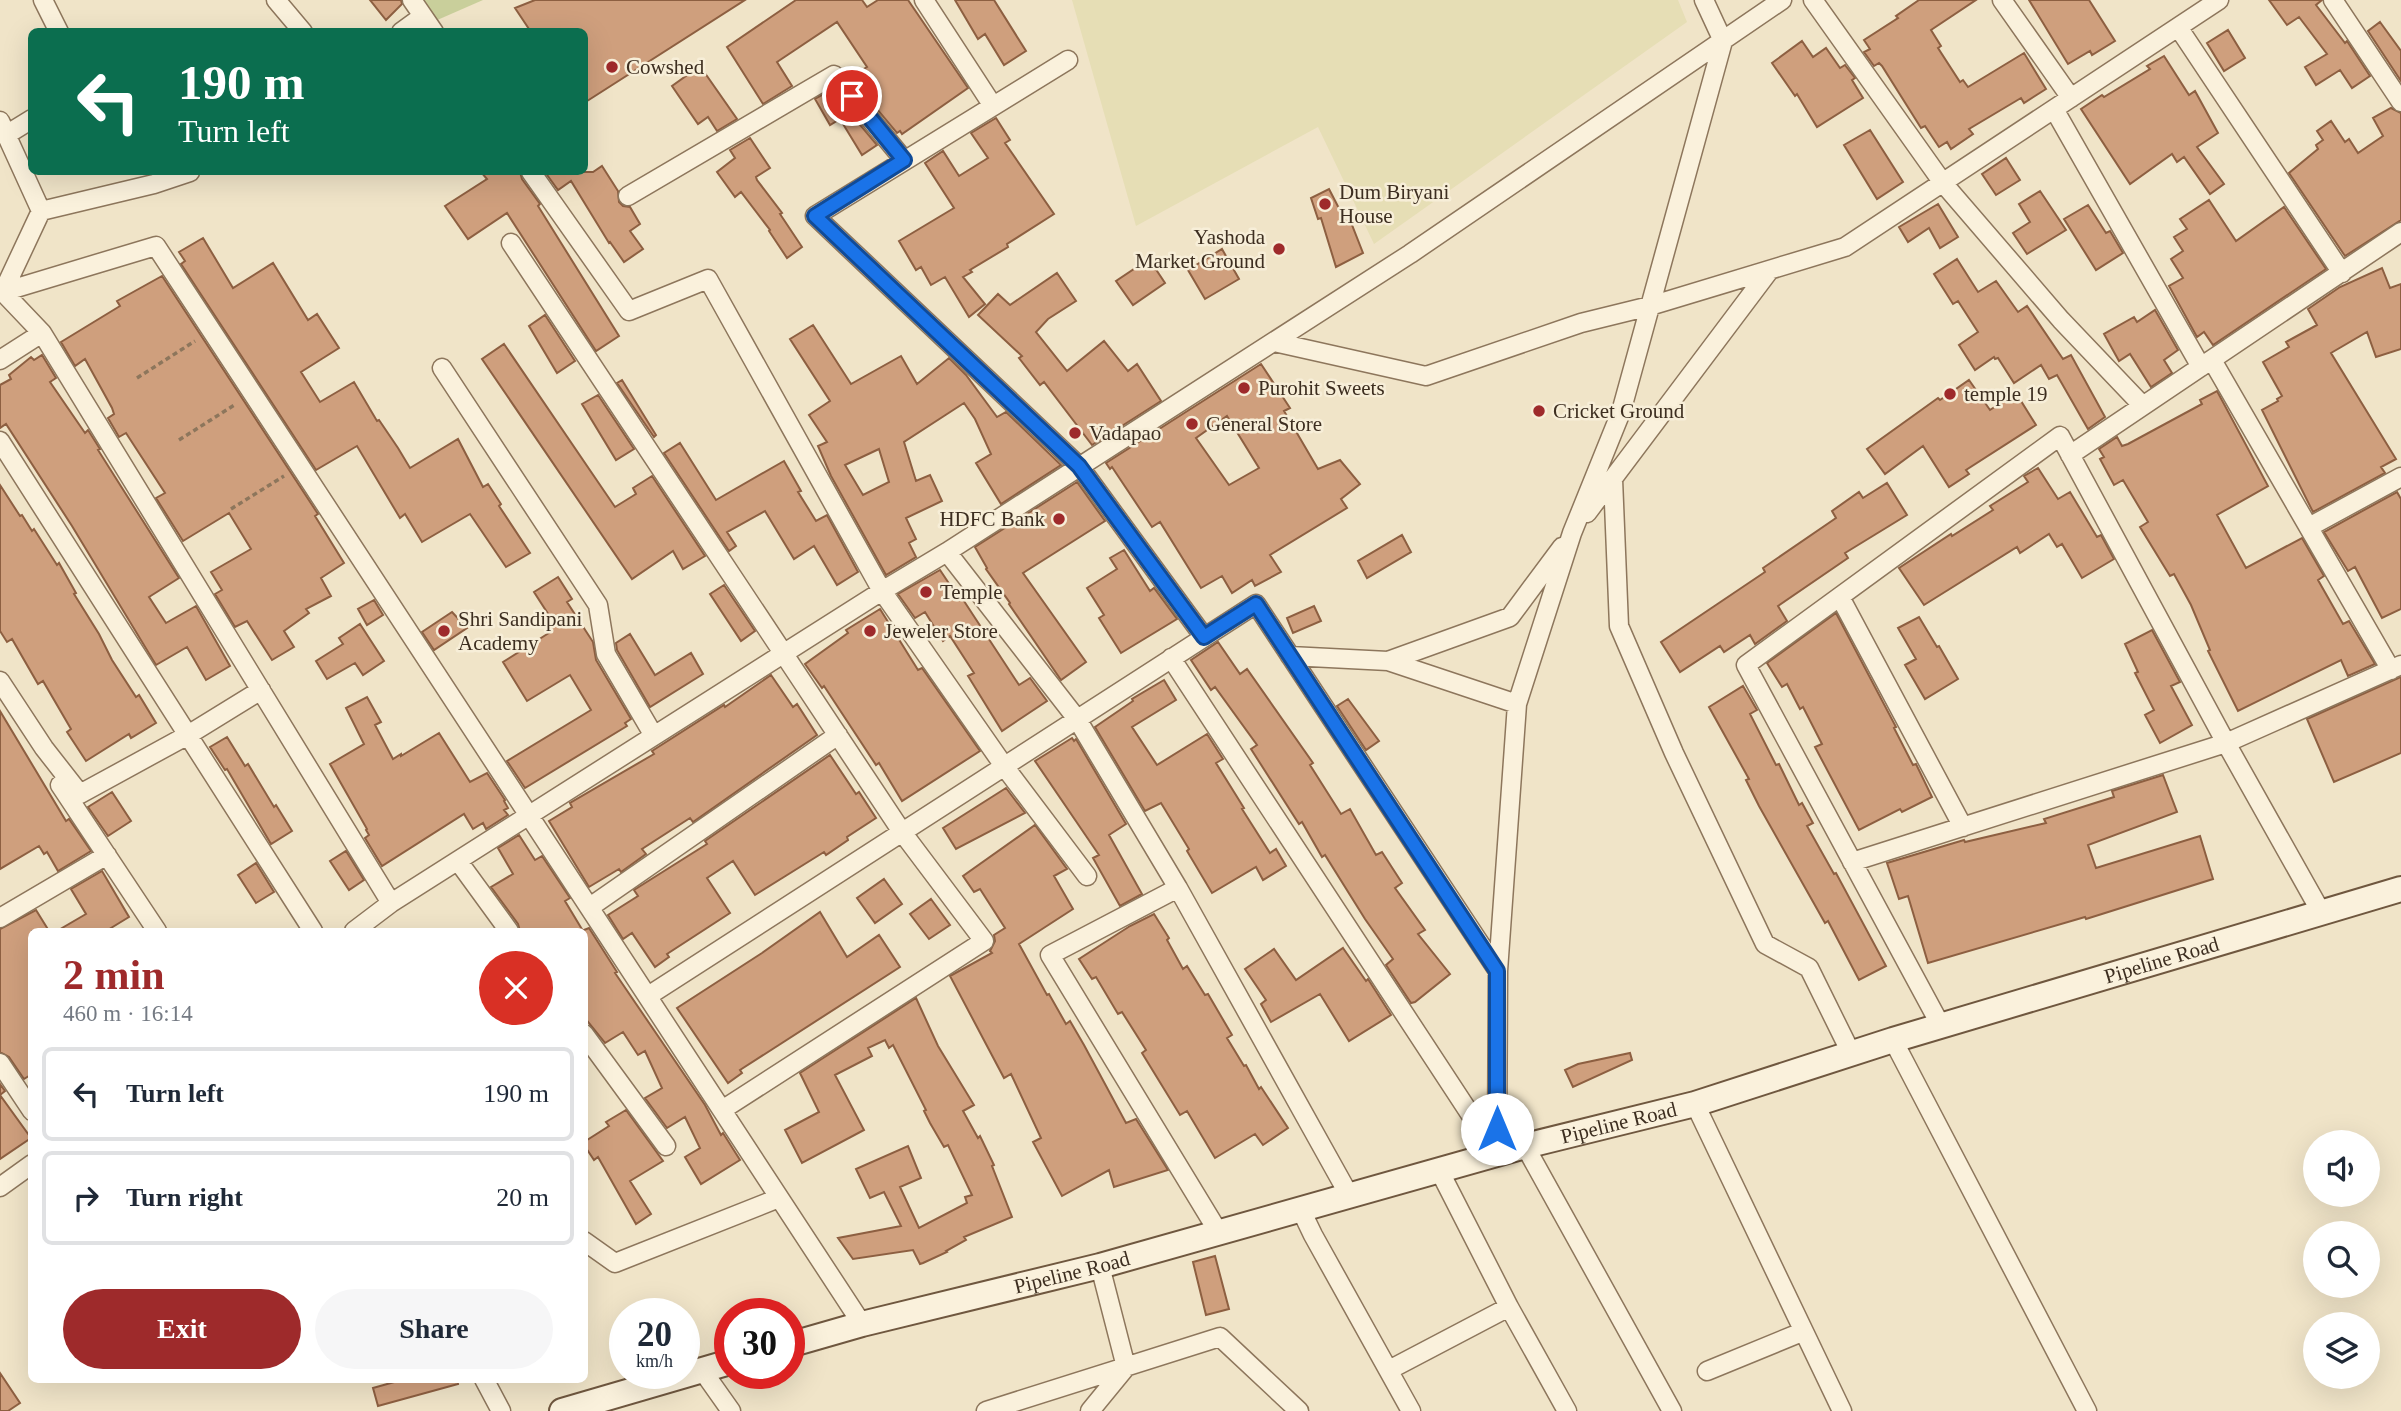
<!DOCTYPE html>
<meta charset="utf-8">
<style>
body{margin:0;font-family:Georgia,serif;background:#f6f6f7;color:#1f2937;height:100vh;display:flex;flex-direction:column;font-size:26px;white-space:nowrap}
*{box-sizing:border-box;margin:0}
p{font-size:23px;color:#747a83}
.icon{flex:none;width:38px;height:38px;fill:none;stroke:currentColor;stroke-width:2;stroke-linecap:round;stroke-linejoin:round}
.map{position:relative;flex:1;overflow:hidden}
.drawer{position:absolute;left:28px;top:928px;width:560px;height:455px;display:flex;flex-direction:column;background:#fff;border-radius:10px;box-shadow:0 7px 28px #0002}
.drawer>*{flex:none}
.top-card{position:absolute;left:28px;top:28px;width:560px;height:147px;border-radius:10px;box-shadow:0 7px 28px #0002;background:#0b6e4f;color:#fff;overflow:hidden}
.buttons{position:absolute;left:2303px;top:1130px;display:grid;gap:14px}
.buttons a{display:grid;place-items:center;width:77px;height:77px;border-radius:50%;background:#fff;box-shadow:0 7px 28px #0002;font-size:35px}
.speed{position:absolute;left:609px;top:1298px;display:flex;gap:14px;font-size:35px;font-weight:700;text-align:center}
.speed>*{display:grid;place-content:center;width:91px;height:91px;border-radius:50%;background:#fff;box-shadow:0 7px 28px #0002;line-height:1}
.speed small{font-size:18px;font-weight:400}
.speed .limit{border:10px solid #d22;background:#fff;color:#111}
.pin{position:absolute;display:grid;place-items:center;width:60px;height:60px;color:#fff;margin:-30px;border:4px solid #fff;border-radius:50%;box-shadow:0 2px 7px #0007}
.me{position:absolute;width:77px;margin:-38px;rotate:0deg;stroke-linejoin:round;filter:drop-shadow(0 0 5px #0008)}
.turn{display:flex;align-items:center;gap:24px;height:147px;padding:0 35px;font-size:32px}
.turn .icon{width:91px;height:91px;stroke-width:2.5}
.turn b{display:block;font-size:49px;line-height:60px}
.round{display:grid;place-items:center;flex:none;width:74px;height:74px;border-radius:37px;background:#f6f6f7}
.overview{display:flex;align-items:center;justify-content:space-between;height:119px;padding:0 35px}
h1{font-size:42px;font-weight:600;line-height:52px;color:#9e2a2b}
.action{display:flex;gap:14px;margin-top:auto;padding:14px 35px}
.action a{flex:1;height:80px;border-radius:42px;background:#9e2a2b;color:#fff;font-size:28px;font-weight:600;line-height:80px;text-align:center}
.action a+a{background:#f6f6f7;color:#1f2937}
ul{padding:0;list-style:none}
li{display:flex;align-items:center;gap:21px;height:94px;margin:0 14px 10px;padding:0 21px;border:4px solid #e0e1e3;border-radius:10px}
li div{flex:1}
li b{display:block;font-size:26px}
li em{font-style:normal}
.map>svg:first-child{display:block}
</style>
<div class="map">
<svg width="2401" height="1411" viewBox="0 0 2401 1411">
<rect width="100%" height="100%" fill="#f0e4c8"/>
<!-- farmland -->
<path fill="#e6deb5" d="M1072,0H1678L1687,22L1374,244L1318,127L1136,226Z"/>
<!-- green -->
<path fill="#c9cf9b" d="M421,0H483L435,21Z"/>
<!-- building -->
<path fill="#cf9f7d" stroke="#8d5f41" stroke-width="2" fill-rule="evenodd" d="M370,0H401L402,4L386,20Z
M535,0H745L584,103V32H531L515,8Z
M796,0H862L867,7L878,0H908L968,88L902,134L900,131L897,133L850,77L867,67L837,22L777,62L792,86L763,104L727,47Z
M955,0H994L1026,51L1004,65L985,34L978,39Z
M1919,0H1976L1931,30L1941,46L1938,48L1960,82L1963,80L1968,87L2024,53L2046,89L2024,103L2021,98L1969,129L1973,134L1951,149L1947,142L1939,147L1925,126L1921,128L1882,66L1879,63L1874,66L1864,52L1870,49L1864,40L1898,18L1896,16Z
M2029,0H2089L2115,41L2092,55L2090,51L2068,64Z
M2269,0H2322L2316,5L2345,43L2347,41L2370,76L2352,88L2340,70L2316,85L2305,67L2327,54L2299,17L2287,25Z
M2380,22L2401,51V81L2368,31Z
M2228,30L2245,58L2224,71L2207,43Z
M1802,41L1813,57L1826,48L1840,68L1845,65L1855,78L1852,80L1863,98L1817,127L1797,94L1795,96L1772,63Z
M2164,56L2189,95L2195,91L2218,133L2197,147L2224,184L2210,194L2184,157L2177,162L2172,154L2130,184L2081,109L2102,95L2104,97L2150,69L2147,66Z
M700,66L737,119L717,131L708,117L698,124L672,86Z
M831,90L877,145L862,155L840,119L830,125L815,99Z
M2391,108L2401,113V220L2345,256L2289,173L2318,149L2316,145L2323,140L2317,131L2331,121L2345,142L2349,139L2358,153L2383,136L2373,118Z
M996,118L1010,140L1005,143L1054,214L1007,244L1008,247L970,270L972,272L963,277L985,304L969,317L945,277L931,285L921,267L916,270L899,241L954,208L925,163L943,151L959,176L988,158L971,133Z
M1870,130L1903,182L1877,199L1844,145Z
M750,138L770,168L756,177L757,180L782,213L780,214L802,247L787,258L769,231L770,230L741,192L735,197L717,172L735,158L730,150Z
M2006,158L2020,180L1996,195L1982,174Z
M602,166L618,191L619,202L623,206L630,207L640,224L630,231L643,249L624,262L610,242L609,243L571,181L558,190L545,172H593Z
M481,172H520L522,179L540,204L538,206L619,336L596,351L507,213L468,239L445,206L487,179Z
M1329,189L1346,222L1350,220L1363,253L1336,267L1321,218L1318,219L1311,198Z
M2040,191L2066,230L2027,254L2013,233L2030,222L2019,204Z
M2209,200L2236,241L2284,207L2326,269L2213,345L2204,332L2197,337L2169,286L2183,278L2171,259L2183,251L2174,237L2187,229L2180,219Z
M1938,204L1958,237L1940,248L1929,228L1908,242L1899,227Z
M2088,205L2106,233L2110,231L2123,253L2096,270L2064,219Z
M203,238L233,288L273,263L308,320L317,314L339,348L301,372L320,402L354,382L377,421L379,420L398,448L410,468L458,439L483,487L488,484L501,504L499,506L530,553L506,567L470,514L422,542L405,514L400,518L357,446L316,470L181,264L185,261L179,252Z
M1222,249L1239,279L1205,299L1188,270Z
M1149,259L1165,283L1133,305L1116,281Z
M1957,259L1978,292L1996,281L2018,312L2027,306L2063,359L2071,355L2105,417L2088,429L2057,375L2049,379L2041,365L2014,383L1998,358L1995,359L1994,357L1975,370L1959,345L1978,332L1958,301L1953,304L1934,274Z
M2382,268L2390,288L2401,284V349L2376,357L2367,332L2331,353L2396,459L2381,467L2385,473L2313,512L2262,410L2278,401L2277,399L2282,396L2263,362L2289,347L2286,342L2317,325L2308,309L2340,287Z
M1057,273L1076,301L1048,319L1036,332L1067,371L1104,341L1128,371L1137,364L1161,401L1092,445L1044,382L1040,385L1019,358L1022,356L978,315L998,294L1010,305Z
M162,276L318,514L315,516L344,563L321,578L331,596L306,609L309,613L284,631L294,647L272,660L247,621L235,627L215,594L222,590L211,572L251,549L229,513L183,541L156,498L165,493L126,433L119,437L108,418L114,414L112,408L85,359L75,366L61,342L120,306L117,301Z
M2155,310L2178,350L2164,360L2172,373L2151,387L2130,354L2119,361L2104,334L2134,317L2137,322Z
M545,315L575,361L557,373L529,326Z
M813,325L851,384L901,356L917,384L949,358L966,375L997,417L1006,412L1061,465L1001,504L976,463L991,454L975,419L964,403L904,442L916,481L930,475L942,501L906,518L916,539L909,543L916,557L886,575L831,476L818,446L827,442L809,415L830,401L790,339ZM879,449L889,482L863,495L845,465Z
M504,344L615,507L636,494L633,488L652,476L705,556L683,569L673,551L632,579L482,359Z
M42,355L56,378L50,382L85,433L88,430L100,449L98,450L179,578L149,597L166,623L196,606L230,666L206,680L187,647L156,665L72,526L6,424L0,428V385L11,379L9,375L31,357L34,360Z
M1261,364L1290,408L1284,411L1318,469L1340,460L1360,484L1341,499L1347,508L1270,555L1281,572L1255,586L1252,580L1232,593L1222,576L1201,588L1160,522L1152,527L1112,467L1110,469L1106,463ZM1227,416L1259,468L1229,485L1196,438Z
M622,380L656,435L654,437L617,383Z
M1969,380L1990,410L2016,393L2036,425L1966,470L1969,474L1949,487L1923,446L1885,474L1867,449L1938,398L1940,400Z
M2217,391L2268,486L2217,515L2246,568L2302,538L2324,576L2318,580L2343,624L2349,621L2375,664L2348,676L2341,660L2238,711L2208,651L2210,650L2191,605L2174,574L2170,576L2140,527L2148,522L2123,480L2114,485L2100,459L2104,457L2099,449L2117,437L2122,446L2128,444L2202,404L2200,400Z
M598,395L634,449L616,460L582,404Z
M680,443L716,500L784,461L801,491L798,492L816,521L827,515L858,572L837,585L814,546L794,559L765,511L727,532L736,546L729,551L664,453Z
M2038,468L2058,499L2070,492L2097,537L2101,535L2114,559L2082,578L2062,544L2057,547L2049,534L2020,553L2017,547L1924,605L1899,568L1951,534L1952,536L1993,510L1990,506L2028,482L2024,476Z
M1077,482L1105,521L1023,573L1086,662L1061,680L1009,604L1010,603L986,569L987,568L975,547Z
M1887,483L1907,515L1845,553L1848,558L1778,606L1787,621L1755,644L1750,635L1724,652L1720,646L1680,672L1661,642L1765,572L1763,568L1836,518L1832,511L1859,492L1863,498Z
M0,485L20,516L22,515L32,531L34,529L57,565L59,563L76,593L74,594L99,634L112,660L136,697L139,695L156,723L131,738L129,734L86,761L67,732L71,729L43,681L38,684L12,639L7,642L0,631Z
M2397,492L2401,499V609L2382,618L2355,567L2348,571L2324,532Z
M1402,535L1411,552L1367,578L1358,561Z
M1124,550L1150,591L1154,588L1177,619L1121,653L1099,618L1104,615L1087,588L1117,569L1110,558Z
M940,570L960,600L962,598L1019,685L1030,678L1047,701L1002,731L968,676L974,673L950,636L943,641L925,612L915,618L898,594Z
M558,577L572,599L567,602L593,642L596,660L631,719L625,723L627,726L525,788L507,761L591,710L570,675L527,701L503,662L552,631L547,623L552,620L534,592Z
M724,585L755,631L741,641L710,594Z
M374,600L383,615L367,625L358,609Z
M1314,606L1321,621L1293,633L1287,618Z
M880,609L918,670L922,668L980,751L902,801L879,763L876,765L824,686L822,688L805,664L848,633L846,630Z
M452,612L467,628L434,650L422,632Z
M1836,613L1896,727L1894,728L1913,765L1916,764L1932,797L1902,812L1900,809L1859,830L1815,747L1822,744L1803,707L1800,709L1787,684L1782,687L1767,663Z
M1919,617L1937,647L1939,646L1958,679L1925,699L1905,665L1916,659L1898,628Z
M360,624L384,661L363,675L355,663L327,679L316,661L343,644L339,638Z
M2152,630L2180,682L2171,686L2192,725L2160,743L2145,715L2154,710L2135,673L2138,672L2125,644Z
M630,634L655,675L691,653L703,674L650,707L617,650L616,643Z
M1218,642L1240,674L1247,669L1313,763L1310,765L1341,814L1350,809L1376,855L1382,852L1402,883L1395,888L1425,930L1418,934L1450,974L1415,1002L1411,1003L1386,965L1393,959L1365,919L1325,855L1322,857L1302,822L1299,824L1251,749L1257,745L1215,687L1211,690L1191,660Z
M771,675L793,707L797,704L817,735L693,822L690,818L642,849L646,854L621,872L619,869L589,887L549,821L572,807L570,803L654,754L652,751L724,705L725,707Z
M2401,677V753L2334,782L2307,719Z
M1164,680L1176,700L1132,727L1157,765L1207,734L1223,759L1216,763L1244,808L1242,809L1270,853L1276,849L1286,866L1263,880L1256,867L1212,893L1187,851L1189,849L1161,803L1145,811L1095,727L1133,701L1132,699Z
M1743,686L1757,710L1750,714L1776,765L1779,764L1799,805L1802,803L1813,823L1807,826L1834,874L1836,873L1886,966L1859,980L1828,921L1825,923L1759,806L1746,780L1749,779L1709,707Z
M367,697L381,722L375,725L393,759L401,754V756L439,733L470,782L487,773L505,800L504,801L508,808L504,810L508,815L486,829L483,823L473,829L464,814L382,866L365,838L369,835L366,830L367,829L330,764L364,744L346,708Z
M1348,699L1379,741L1366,750L1337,706Z
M0,711L66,821L69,819L91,851L58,871L47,852L44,854L39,846L0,869Z
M227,737L245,766L248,764L274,807L276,805L292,831L271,844L227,769L225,770L210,747Z
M1072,738L1074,741L1076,739L1126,824L1109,835L1142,894L1120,906L1093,858L1099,855L1035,761Z
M830,755L856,794L859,792L876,818L847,837L848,840L826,855L824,852L755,895L733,861L707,878L730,913L667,954L669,957L655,967L632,933L623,939L608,915L638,896L634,890L707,844L705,841Z
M2163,775L2177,812L2088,845L2096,868L2200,836L2213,879L2086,919L2085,917L1928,963L1908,896L1899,899L1887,863L1964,840L1965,842L2046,823L2044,819L2114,797L2112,791Z
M1006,788L1025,813L956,849L943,828Z
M112,792L131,821L108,836L88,807Z
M1035,825L1067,869L1054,876L1073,909L1019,944L1047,995L1049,994L1066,1024L1070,1021L1084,1045L1126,1123L1136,1119L1168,1170L1114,1187L1109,1170L1062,1196L1033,1142L1041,1138L1011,1074L1004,1078L950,976L992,953L990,951L995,941L994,935L1005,928L980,889L974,892L963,876Z
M519,835L535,860L542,856L570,898L565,901L583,931H520L518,924L491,887L513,874L498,848Z
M346,851L364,880L349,890L330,861Z
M256,863L274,892L256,903L238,875Z
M102,871L129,917L106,931H57L86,914L71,889Z
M884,879L902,904L875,923L857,898Z
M931,899L950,925L929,939L910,914Z
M36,910L49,931H32V1074L24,1079L9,1057L0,1052V929Z
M820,912L847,957L879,935L900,967L740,1070L742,1073L728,1083L677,1008L762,953Z
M1154,914L1169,938L1167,940L1183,969L1187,966L1205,995L1208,994L1232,1035L1227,1038L1244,1066L1246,1065L1259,1089L1261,1087L1288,1128L1263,1145L1255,1134L1215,1158L1187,1111L1180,1115L1142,1053L1146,1050L1122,1012L1118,1014L1096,977L1092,979L1079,959L1130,926Z
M589,928L617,972L615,973L705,1105L721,1135L723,1133L740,1160L701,1184L685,1157L700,1148L685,1117L667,1128L645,1098L662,1088L645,1051L638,1055L623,1032L605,1043L584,1017V930Z
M1343,948L1366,981L1368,979L1391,1015L1349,1041L1320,994L1271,1022L1261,1004L1266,1000L1245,969L1274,949L1296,980Z
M916,998L938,1046L974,1105L963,1111L978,1138L980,1136L994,1165L992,1166L1012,1217L964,1237L966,1240L946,1251L947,1252L923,1263L920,1264L913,1250L853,1259L838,1238L901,1226L884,1192L870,1198L856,1169L908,1146L921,1178L900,1187L919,1228L967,1203L965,1197L972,1195L948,1145L944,1147L930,1123L924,1111L926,1110L893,1045L889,1048L885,1040L868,1048L872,1056L835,1075L864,1130L802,1163L785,1130L819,1112L800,1073Z
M1630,1053L1632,1060L1573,1087L1565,1070L1578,1064Z
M0,1084L5,1091L0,1095L31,1138L0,1159Z
M626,1110L663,1161L630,1181L651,1214L636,1224L598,1157L594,1160L584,1145V1142L609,1126L606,1122Z
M1215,1256L1229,1309L1206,1315L1193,1262Z
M0,1373L20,1403L8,1411H0Z
M405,1379H457L458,1384L378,1406L373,1388Z"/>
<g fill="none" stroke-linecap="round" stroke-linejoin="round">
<!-- street casing -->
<g stroke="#8d765c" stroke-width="21">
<path id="street" d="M43,0L59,32
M276,0L303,32
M412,0L434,32
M924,0L993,106
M1813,0L1943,183L2061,320L2143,406
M2002,0L2071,98
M2333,0L2401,102
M2178,27L2342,273
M401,32L423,16
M1068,60L815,216L1079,466L1204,637
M2054,109L2201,367
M0,121L41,211
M6,135L32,119
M531,172L629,311L708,279L882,591L1004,766L1087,876
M628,196L834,75L904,160
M511,243L902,832L984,941L722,1110
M3,292L156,246L862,1324
M42,333L391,903
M1274,342L1426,376L1581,323L1650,306L1845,247L2219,0
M0,360L42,333L3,292L41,211L154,184L190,172
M2212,360L2391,670
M442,368L598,605L606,654L654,736
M0,441L313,931
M2070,455L2401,232
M1613,479L1619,626L1674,753L1765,944L1809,968L1851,1053
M1587,513L1769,271
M2309,527L2401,477
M947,552L1077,719L1178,888L1050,955L1219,1233
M1840,597L1963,827
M1290,656L1388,661L1510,617L1562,547
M1171,658L1497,1155
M1388,661L1517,704
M0,681L44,748L80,794L188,735L261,690
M60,785L157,931
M458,861L509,931
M1852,862L2226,743L2401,665
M1178,888L1349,1195
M590,907L838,735
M0,918L107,855
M354,931L391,903L882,591L947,552L1410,254L1782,0
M648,996L1256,604L1498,971
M1941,1026L1746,665L2060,436L2226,743L2321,912
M584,1034L666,1146
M1893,1040L2087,1411
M0,1063L32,1111
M1695,1104L1842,1411
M1525,1146L1672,1411
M1497,1155L1498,971L1517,704L1572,533L1621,412L1723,41L1704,0
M1439,1170L1509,1307L1567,1411
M0,1187L32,1164
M1301,1210L1313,1235L1411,1411
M584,1241L615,1263L779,1198
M702,1370L731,1411
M1389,1370L1509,1307
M1707,1371L1802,1332
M484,1379L501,1411
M986,1411L1220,1337L1299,1411
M1090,1411L1126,1367L1100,1266"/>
</g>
<!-- secondary casing -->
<g stroke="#6f573f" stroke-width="28">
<g id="secondary">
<path id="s1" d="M789,1345L862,1324L1100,1266L1525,1146L1695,1104L1893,1040L2401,889"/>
<path d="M562,1411L730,1362"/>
</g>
</g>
<!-- path -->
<path stroke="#8d765c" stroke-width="3.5" stroke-dasharray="5 3.5" stroke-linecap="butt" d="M137,378L195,341
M179,440L236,404
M231,509L284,476"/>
<!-- street -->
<use href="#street" stroke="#faf1dc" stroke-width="18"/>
<!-- secondary -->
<use href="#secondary" stroke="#faf1dc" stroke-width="24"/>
</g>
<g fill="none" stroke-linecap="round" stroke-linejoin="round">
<!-- route casing -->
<g stroke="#114b97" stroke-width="18">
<path id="route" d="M852,96L904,160L815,216L1079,466L1204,637L1256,604L1497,971V1129"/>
</g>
<!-- route -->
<use href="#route" stroke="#1a73e8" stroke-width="12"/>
</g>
<!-- markers -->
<g fill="#9e2a2b" stroke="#f7eed8" stroke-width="2.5">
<circle cx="612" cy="67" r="7"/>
<circle cx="1325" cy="204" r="7"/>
<circle cx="1279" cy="249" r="7"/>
<circle cx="1244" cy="388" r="7"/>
<circle cx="1950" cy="394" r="7"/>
<circle cx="1539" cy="411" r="7"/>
<circle cx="1192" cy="424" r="7"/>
<circle cx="1075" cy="433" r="7"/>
<circle cx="1059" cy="519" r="7"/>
<circle cx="926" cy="592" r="7"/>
<circle cx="444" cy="631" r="7"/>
<circle cx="870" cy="631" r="7"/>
</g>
<g text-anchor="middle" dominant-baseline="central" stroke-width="5" stroke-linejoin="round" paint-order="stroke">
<!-- poi labels -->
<g font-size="21" fill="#3d2e20" stroke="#f7eed8" text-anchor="start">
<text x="626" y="67">Cowshed</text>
<text x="1339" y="192">Dum Biryani<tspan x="1339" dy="24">House</tspan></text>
<text x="1265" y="237" text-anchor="end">Yashoda<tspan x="1265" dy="24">Market Ground</tspan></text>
<text x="1258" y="388">Purohit Sweets</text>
<text x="1964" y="394">temple 19</text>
<text x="1553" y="411">Cricket Ground</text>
<text x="1206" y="424">General Store</text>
<text x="1089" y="433">Vadapao</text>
<text x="1045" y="519" text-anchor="end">HDFC Bank</text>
<text x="940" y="592">Temple</text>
<text x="458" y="619">Shri Sandipani<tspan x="458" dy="24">Academy</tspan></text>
<text x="884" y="631">Jeweler Store</text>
</g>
<!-- street labels -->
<g font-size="21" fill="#3d2e20" stroke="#f7eed8">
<text stroke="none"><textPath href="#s1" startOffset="1426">Pipeline Road</textPath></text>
<text stroke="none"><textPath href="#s1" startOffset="859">Pipeline Road</textPath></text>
<text stroke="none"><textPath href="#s1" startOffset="292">Pipeline Road</textPath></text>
</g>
</g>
</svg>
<div class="buttons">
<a><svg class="icon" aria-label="sound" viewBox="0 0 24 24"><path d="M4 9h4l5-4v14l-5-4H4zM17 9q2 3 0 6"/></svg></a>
<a><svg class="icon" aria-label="search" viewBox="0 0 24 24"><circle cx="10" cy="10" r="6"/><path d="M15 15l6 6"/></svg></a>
<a><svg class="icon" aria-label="layers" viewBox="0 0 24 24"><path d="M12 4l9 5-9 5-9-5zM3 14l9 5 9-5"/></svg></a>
</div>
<div class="speed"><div>20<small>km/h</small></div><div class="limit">30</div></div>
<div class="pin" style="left:852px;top:96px;background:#d93025"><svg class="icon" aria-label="arrive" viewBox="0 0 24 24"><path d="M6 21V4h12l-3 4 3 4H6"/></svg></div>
<svg class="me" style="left:1497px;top:1129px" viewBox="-20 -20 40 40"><circle r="19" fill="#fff"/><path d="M0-13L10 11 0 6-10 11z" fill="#1a73e8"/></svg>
<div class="top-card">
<div class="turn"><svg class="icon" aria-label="left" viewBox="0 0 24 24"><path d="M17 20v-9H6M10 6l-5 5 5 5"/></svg><div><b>190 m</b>Turn left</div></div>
</div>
<section class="drawer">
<div class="overview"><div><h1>2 min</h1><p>460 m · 16:14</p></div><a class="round" style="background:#d93025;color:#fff"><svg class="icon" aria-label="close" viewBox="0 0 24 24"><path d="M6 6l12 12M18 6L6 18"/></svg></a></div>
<ul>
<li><svg class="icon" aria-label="left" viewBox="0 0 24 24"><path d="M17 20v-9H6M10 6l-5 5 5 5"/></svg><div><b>Turn left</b></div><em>190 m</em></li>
<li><svg class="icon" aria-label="right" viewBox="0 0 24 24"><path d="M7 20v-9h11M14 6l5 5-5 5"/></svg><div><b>Turn right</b></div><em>20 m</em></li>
</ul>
<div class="action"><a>Exit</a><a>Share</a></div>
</section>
</div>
